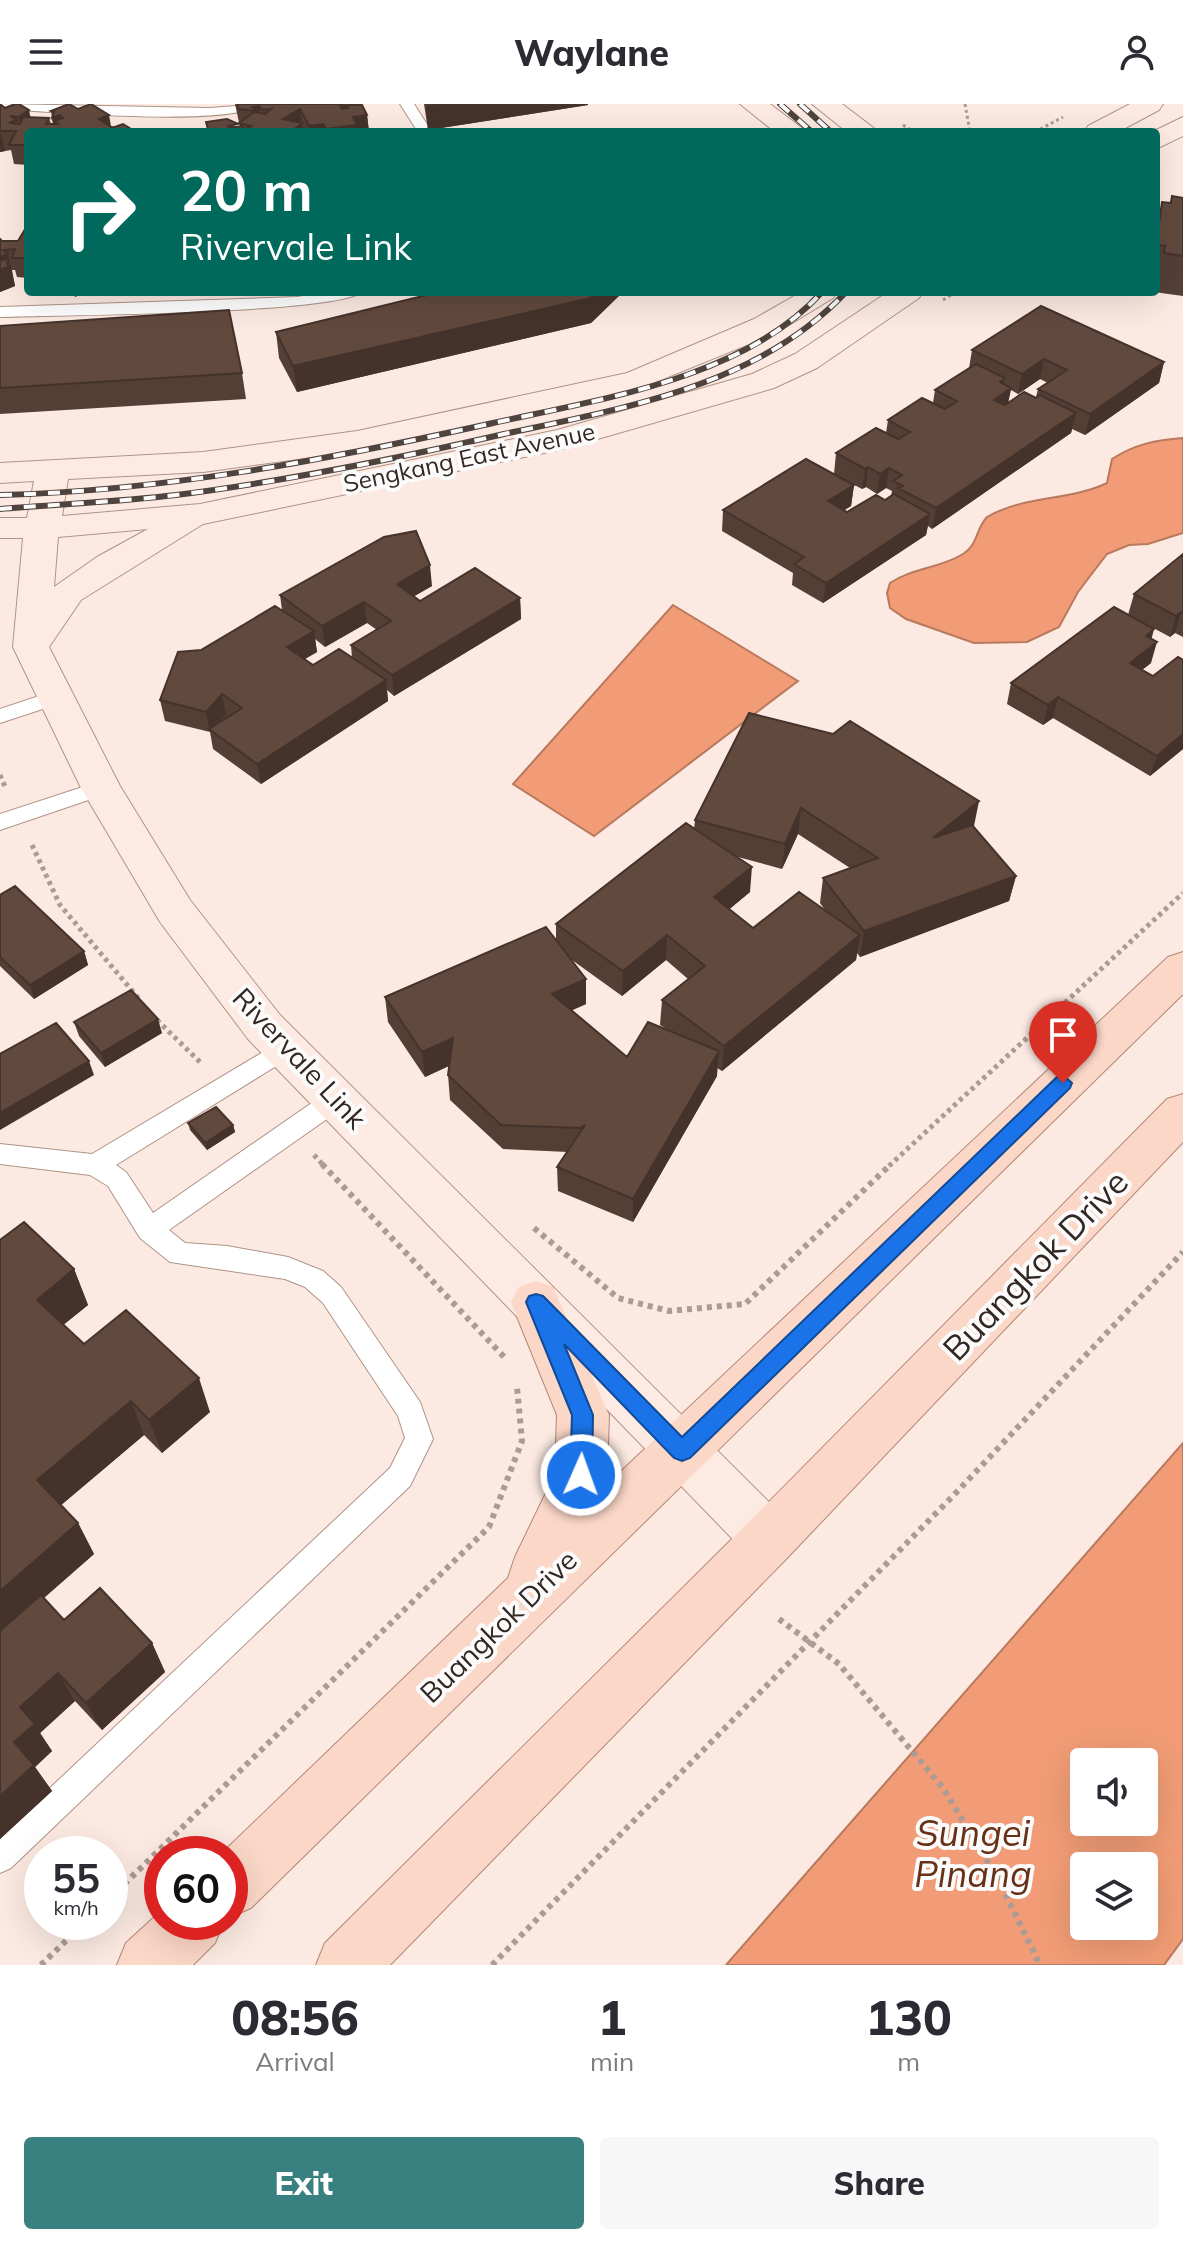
<!DOCTYPE html>
<style>
body{margin:0;font-family:Mulish,sans-serif;background:#f7f7f7;color:#2b2b33;height:100vh;display:flex;flex-direction:column;font-size:30px;white-space:nowrap}
*{box-sizing:border-box;margin:0}
p{font-size:26px;color:#7c7c81}
.icon{flex:none;width:44px;height:44px;fill:none;stroke:currentColor;stroke-width:2;stroke-linecap:round;stroke-linejoin:round}
.map{position:relative;height:1861px;overflow:hidden}
.drawer{display:flex;flex-direction:column;background:#fff;flex:1}
.drawer>*{flex:none}
.banner{position:absolute;left:24px;top:24px;width:1136px;height:168px;border-radius:8px;box-shadow:0 8px 32px #0002;background:#00695c;color:#fff;overflow:hidden}
.tools{position:absolute;left:1070px;top:1644px;display:grid;gap:16px}
.tools a{display:grid;place-items:center;width:88px;height:88px;border-radius:8px;background:#fff;box-shadow:0 8px 32px #0002;font-size:40px}
.speed{position:absolute;left:24px;top:1732px;display:flex;gap:16px;font-size:40px;font-weight:700;text-align:center}
.speed>*{display:grid;place-content:center;width:104px;height:104px;border-radius:50%;background:#fff;box-shadow:0 8px 32px #0002;line-height:1}
.speed small{font-size:20px;font-weight:400}
.speed .limit{border:12px solid #d22;background:#fff;color:#111}
.pin{position:absolute;display:grid;place-items:center;width:68px;height:68px;color:#fff;margin:-82px -34px;border-radius:50% 50% 50% 0;rotate:-45deg;box-shadow:0 0 8px #0007}
.pin .icon{rotate:45deg}
.me{position:absolute;width:88px;margin:-44px;rotate:2deg;stroke-linejoin:round;filter:drop-shadow(0 0 6px #0008)}
.turn{display:flex;align-items:center;gap:28px;height:168px;padding:0 24px;font-size:36px}
.turn .icon{width:104px;height:104px;stroke-width:2.5}
.turn b{display:block;font-size:56px;line-height:68px}
.eta{display:flex;justify-content:space-evenly;align-items:center;height:136px;text-align:center}
.eta b{font-size:48px;font-weight:800;line-height:56px}
.button{display:flex;gap:16px;margin-top:auto;padding:16px 24px}
.button a{flex:1;height:92px;border-radius:8px;background:#388180;color:#fff;font-size:32px;font-weight:800;line-height:92px;text-align:center}
.button a+a{background:#f7f7f7;color:#2b2b33}
header{display:flex;justify-content:space-between;align-items:center;height:104px;padding:0 24px;background:#fff;font-size:36px;font-weight:800}
.map>svg:first-child{display:block}
</style>
<header><svg class="icon" aria-label="menu" viewBox="0 0 24 24"><path d="M4 6h16M4 12h16M4 18h16"/></svg>Waylane<svg class="icon" aria-label="person" viewBox="0 0 24 24"><circle cx="12" cy="8" r="4"/><path d="M4 21q1-7 8-7t8 7"/></svg></header>
<div class="map">
<svg width="1183" height="1861" viewBox="0 0 1183 1861">
<rect width="100%" height="100%" fill="#fceae2"/>
<!-- water -->
<path fill="#f19c76" stroke="#b8795d" stroke-width="2" fill-rule="evenodd" d="M1183,334V429L1148,440L1129,441L1107,450L1078,488L1059,523L1027,538L974,539L906,515L890,504L887,489L890,479C912,464 941,464 963,450C978,441 976,424 987,413C1025,391 1070,397 1107,379L1112,355C1135,340 1156,336 1183,334Z
M673,501L798,577L594,732L513,680Z
M1183,1339V1835L1164,1861H726ZM1084,1658H1144V1718H1084ZM1084,1762H1144V1822H1084Z"/>
<g fill="none" stroke-linecap="round" stroke-linejoin="round">
<!-- lane casing -->
<g stroke="#af9387" stroke-width="2">
<path id="lane" d="M0,0L210,4L261,0C232,24 47,7 0,5Z
M400,0H414L432,28H418Z
M325,188H361C337,210 52,211 0,213V203L297,193Z
M54,587L61,589L64,594L61,599L0,619V605Z
M101,677L109,679L112,684L109,689L0,726V710Z
M285,935L294,937L297,944L294,951L116,1061L126,1068L153,1109L326,989L335,986L344,989L347,996L344,1003L169,1126L185,1139L227,1142L288,1153L323,1167L341,1183L420,1298L433,1335L410,1382L11,1764L0,1769V1731L390,1364L405,1334L398,1312L323,1199L305,1183L285,1175L170,1158L140,1134L108,1082L90,1071L0,1060V1040L92,1050Z"/>
</g>
<!-- secondary casing -->
<g stroke="#af9387" stroke-width="2">
<path id="secondary" d="M740,0H770L807,28H775Z
M812,0H842L879,28H847Z
M1130,0H1163L1159,6L1118,28H1084L1088,22Z
M1183,13V32L1156,45V28H1152Z
M801,188H837L833,194L776,229L636,286L357,347L203,368L68,375L62,412L200,400L557,326L752,270L795,250L888,188H923L919,194L817,264L774,284L563,345L203,420L81,496L49,543L120,682L190,796L280,911L788,1417L796,1435L788,1453L769,1460L750,1453L248,935L160,818L81,684L13,543L23,434H0V414H27L34,377L0,379V359L203,348L357,327L627,269L754,215ZM148,425L97,453L54,483L58,433Z"/>
</g>
<!-- primary casing -->
<g stroke="#b38875" stroke-width="2">
<path id="primary" d="M1183,848V890L251,1804L230,1813V1750H221L508,1474L515,1453L555,1370L557,1311L511,1198L519,1183L536,1177L553,1183L609,1311L607,1371L599,1388L1168,853Z
M1183,990V1038L788,1453L390,1861H316L325,1839L750,1417L1167,995Z
M162,1806V1818H224L215,1839L193,1861H117L126,1839Z"/>
</g>
<!-- path-far2 -->
<path stroke="#ab9b95" stroke-width="3" stroke-dasharray="3 3" stroke-linecap="butt" d="M965,0L970,28
M903,21L914,28
M1035,28L1063,13
M943,196L956,188"/>
<!-- path-far1 -->
<path stroke="#ab9b95" stroke-width="5" stroke-dasharray="4 4" stroke-linecap="butt" d="M0,671L6,685
M32,741L60,801L140,896
M157,916L201,959
M314,1051L324,1062
M889,1062L1183,789"/>
<!-- path -->
<path stroke="#ab9b95" stroke-width="6" stroke-dasharray="5 5" stroke-linecap="butt" d="M322,1060L507,1256
M534,1124L618,1194L669,1207L745,1200L891,1060
M779,1515L839,1560L943,1684L997,1773L1040,1861
M110,1794L489,1423L522,1337L517,1283
M41,1861L85,1818
M492,1861L952,1393L1183,1148"/>
<!-- lane -->
<use href="#lane" fill="#fff" fill-rule="evenodd"/>
<!-- secondary -->
<use href="#secondary" fill="#fdebe3" fill-rule="evenodd"/>
<!-- primary -->
<use href="#primary" fill="#fbd7c7" fill-rule="evenodd"/>
<!-- rail casing -->
<g stroke="#4f433e" stroke-width="6">
<path id="rail" d="M780,0L812,28
M800,0L831,28
M0,391C165,387 324,356 484,321C595,296 743,276 822,188
M0,405C58,400 118,398 176,391C287,377 395,355 504,330C625,304 758,282 846,188"/>
</g>
<!-- rail -->
<use href="#rail" stroke="#fbfbfb" stroke-width="4" stroke-dasharray="12" stroke-linecap="butt"/>
</g>
<!-- wall -->
<path fill="#543f35" fill-rule="evenodd" d="M0,0L5,4L30,14H49L51,20H53L51,7L136,28H28V61L14,60L11,46L0,48Z
M235,0H356L367,11L369,28H304L302,24L303,28H192L207,25L206,18L240,23Z
M424,0H588V1L428,26Z
M1172,92L1183,94V192L1154,188H1156V125L1162,98L1170,99Z
M28,122V174L17,173L15,166H12L15,182L0,188V135L2,137H18Z
M439,188H623L591,219L297,288L279,254L276,228Z
M0,222L242,269L246,295L0,310Z
M972,246L1164,258L1159,279L1085,331L1072,325L1071,329L932,425L928,422L926,431L823,499L792,481L793,469L722,427L723,406L854,381L851,402L844,406L847,408L885,396L891,392L892,387L886,384L877,390L866,383L862,385L834,370L836,349L886,329L888,316L933,299L935,286L969,264ZM1040,275L1048,279L1038,285L1036,293L1008,299L1011,286L1018,290Z
M1183,450V533L1175,529L1170,533L1133,513L1152,535L1151,559L1142,566L1153,572L1183,556V645L1150,672L1053,614L1043,621L1007,600L1011,579L1128,511L1134,490Z
M432,482L414,492L420,497L520,494L521,515L394,592L387,586L388,597L261,680L213,645L210,628L165,617L160,596L201,546L282,506L280,491ZM367,519L377,526L351,541L352,554L313,561L304,555L317,548L315,535L325,543Z
M749,609L973,722L1016,772L1009,797L860,853L857,849L856,856L722,967L717,964V972L633,1118L558,1087L557,1063L568,1048L503,1045L450,996L448,971L449,962L425,973L388,918L385,893L556,836V820L694,725L695,716ZM798,730L850,764L823,774L820,799L825,806L753,824L729,805L750,788L738,753L782,765ZM572,856L622,892L666,856L688,875L662,896L660,921L668,926L627,953L572,906L586,900Z
M0,791L84,847L88,861L34,895L0,862Z
M74,918L162,929L105,963L79,932Z
M188,1019L233,1021L235,1028L207,1046L190,1026Z
M0,1136L74,1165L88,1201L63,1221L84,1240L210,1308L162,1349L144,1331L61,1401L78,1419L94,1450L44,1494L64,1516L152,1539L165,1568L102,1626L75,1597L40,1629L52,1647L35,1663L52,1687L0,1735Z"/>
<!-- shaded-wall -->
<path fill="#45332b" d="M356,0L357,7L347,1L349,19L340,1Z
M437,0H588V1L428,26L426,2Z
M259,2L262,21L257,22L255,7L252,3Z
M300,5L303,28H285L283,15Z
M29,6L33,26L24,32L19,13Z
M60,11L63,28L54,17L56,28H55L52,14Z
M109,11L112,28L99,15Z
M367,11L369,28H326V25L353,13Z
M323,20L324,28H309V22Z
M0,27L5,47L0,48Z
M8,150L15,182L0,188V153Z
M50,188H62L51,192Z
M74,188H87L75,193Z
M597,188H623L591,219L297,288L293,262Z
M1044,255L1040,275L1018,290L1022,270Z
M1164,258L1159,279L1085,331L1090,310Z
M1005,274L1002,290L1011,284L1007,304L994,296L1000,278Z
M1076,309L1071,329L932,425L936,404Z
M868,363L866,383L862,385L865,365Z
M889,364L886,384L877,390L880,370Z
M854,381L851,402L826,418L828,397Z
M930,410L926,431L823,499L826,479Z
M430,461L432,482L399,501L397,480Z
M520,494L521,515L394,592L392,571Z
M364,498L367,519L325,543L322,522Z
M1181,508L1175,529L1170,533L1176,512Z
M1154,525L1149,545L1157,538L1151,559L1124,580L1130,559L1146,532Z
M314,527L317,548L290,564L287,543Z
M386,576L388,597L261,680L257,660Z
M222,590L226,610L212,627L209,625L210,628L206,608Z
M1058,593L1053,614L1043,621L1048,601Z
M1183,630V645L1150,672L1157,652Z
M979,697L974,722L933,734Z
M801,704L798,730L782,765L785,740Z
M752,763L750,788L713,819L714,793Z
M1016,772L1009,797L860,853L864,827Z
M667,831L666,856L622,892L623,867Z
M860,831L856,856L722,967L724,942Z
M84,847L88,861L34,895L30,881Z
M586,875V900L553,915L552,890Z
M158,915L162,929L105,963L101,949Z
M453,934L455,959L425,973L422,948Z
M719,947L717,972L633,1118V1095Z
M89,957L94,971L0,1026V1009Z
M233,1021L235,1028L207,1046L205,1039Z
M74,1165L88,1201L52,1230L37,1196Z
M199,1274L210,1308L162,1349L149,1316Z
M131,1297L144,1331L53,1408L37,1376Z
M78,1419L94,1450L0,1532V1487Z
M152,1539L165,1568L102,1626L86,1599Z
M58,1569L75,1597L40,1629L52,1647L35,1663L52,1687L0,1735V1692L14,1638L20,1603Z"/>
<!-- building -->
<path fill="#62493e" stroke="#45332b" stroke-width="2" d="M0,0L5,4L15,0H19L29,6L19,13L10,12L17,16L9,19L20,20L23,13L49,14L46,20H58L54,17L63,14L60,11L52,14L54,8L51,7L69,0L78,5L91,0L109,11L99,15L112,24L123,20L136,28H28V41H9L16,27H0Z
M237,0H344L340,1L342,5L348,4L347,1H362L367,11L353,13L357,21L326,25L323,20L309,22L300,5L283,15L302,19L291,28H275L263,25L259,28H192L208,25L206,18L227,15L238,20L228,22L230,24L242,22L244,26L251,22L239,19L254,8L265,10L271,5L262,6L259,2L252,3L255,7L239,5Z
M1172,92L1183,94V152L1164,149L1165,142L1156,141L1162,98L1171,99Z
M27,122H28V154H12L15,145L3,146L8,150L0,153V135L2,137H18Z
M8,154L7,160L10,162L0,166V157Z
M439,188H597L591,194L293,262L276,228Z
M1041,202L1164,258L1090,310L1038,285L1067,266L1044,255L1022,270L972,246Z
M229,206L242,269L0,284V222Z
M976,260L1005,274L1000,278L1011,284L994,296L1005,301L1024,288L1036,294L1040,291L1076,309L936,404L898,384L903,382L893,377L902,371L889,364L880,370L868,363L865,365L836,349L876,324L898,335L910,328L888,316L922,294L945,305L957,297L935,286Z
M806,355L854,381L828,397L847,408L876,391L885,396L894,390L930,410L826,479L794,460L804,453L723,406Z
M416,427L430,461L397,480L420,497L475,464L520,494L392,571L351,541L391,517L364,498L322,522L280,491L384,433Z
M1183,450V509L1181,508L1176,512L1134,490Z
M275,502L314,527L287,543L313,561L339,545L386,576L257,660L209,625L242,604L222,590L206,608L160,596L178,548L201,546Z
M1114,503L1154,525L1146,532L1157,538L1130,559L1153,572L1178,553L1183,556V630L1157,652L1058,593L1048,601L1011,579Z
M749,609L833,630L850,617L979,697L933,734L972,721L1016,772L864,827L823,774L878,754L801,704L785,740L695,716Z
M686,719L752,763L714,793L753,824L799,788L860,831L724,942L662,896L705,862L667,831L623,867L556,820Z
M15,782L84,847L30,881L0,853V791Z
M546,823L586,875L552,890L627,953L648,918L719,947L633,1095L557,1063L585,1021L580,1024L501,1021L448,971L453,934L422,948L385,893Z
M131,886L158,915L101,949L74,918Z
M56,919L89,957L0,1009V950Z
M216,1003L233,1021L205,1039L188,1019Z
M24,1118L74,1165L37,1196L84,1240L126,1206L199,1274L149,1316L131,1297L37,1376L78,1419L0,1487V1136Z
M100,1484L152,1539L86,1599L58,1569L20,1603L35,1620L14,1638L34,1661L0,1692V1527L41,1491L64,1516Z"/>
<!-- route -->
<path fill="#1a73e8" stroke="#114b97" stroke-width="2" d="M1063,971L1072,979L1070,984L690,1354L682,1357L674,1354L564,1240L593,1311L592,1371L588,1378L581,1381L573,1378L570,1371L572,1311L526,1198L529,1192L536,1190L543,1192L682,1333L1057,973Z"/>
<g text-anchor="middle" dominant-baseline="central" stroke-width="8" stroke-linejoin="round" paint-order="stroke">
<!-- far-street labels -->
<g font-size="24" fill="#322722" stroke="#fbfbfb">
<text transform="translate(469 353) rotate(-12)">Sengkang East Avenue</text>
</g>
<!-- street labels -->
<g font-size="28" fill="#322722" stroke="#fbfbfb">
<text transform="translate(300 954) rotate(47)">Rivervale Link</text>
<text transform="translate(498 1522) rotate(-44)">Buangkok Drive</text>
</g>
<!-- near-street labels -->
<g font-size="34" fill="#322722" stroke="#fbfbfb">
<text transform="translate(1035 1161) rotate(-46)">Buangkok Drive</text>
</g>
<!-- near-water labels -->
<g font-size="36" font-style="italic" fill="#673117" stroke="#fbfbfb">
<text x="973" y="1728">Sungei<tspan x="973" dy="41">Pinang</tspan></text>
</g>
</g>
</svg>
<div class="tools">
<a><svg class="icon" aria-label="sound" viewBox="0 0 24 24"><path d="M4 9h4l5-4v14l-5-4H4zM17 9q2 3 0 6"/></svg></a>
<a><svg class="icon" aria-label="layers" viewBox="0 0 24 24"><path d="M12 4l9 5-9 5-9-5zM3 14l9 5 9-5"/></svg></a>
</div>
<div class="speed"><div>55<small>km/h</small></div><div class="limit">60</div></div>
<div class="pin" style="left:1063px;top:979px;background:#d93025"><svg class="icon" aria-label="arrive" viewBox="0 0 24 24"><path d="M6 21V4h12l-3 4 3 4H6"/></svg></div>
<svg class="me" style="left:581px;top:1371px" viewBox="-20 -20 40 40"><circle r="17" fill="#1a73e8" stroke="#fff" stroke-width="3"/><path d="M0-11L8 9 0 5-8 9z" fill="#fff"/></svg>
<div class="banner">
<div class="turn"><svg class="icon" aria-label="right" viewBox="0 0 24 24"><path d="M7 20v-9h11M14 6l5 5-5 5"/></svg><div><b>20 m</b>Rivervale Link</div></div>
</div>
</div>
<section class="drawer">
<div class="eta">
<div><b>08:56</b><p>Arrival</p></div>
<div><b>1</b><p>min</p></div>
<div><b>130</b><p>m</p></div>
</div>
<div class="button"><a>Exit</a><a>Share</a></div>
</section>
